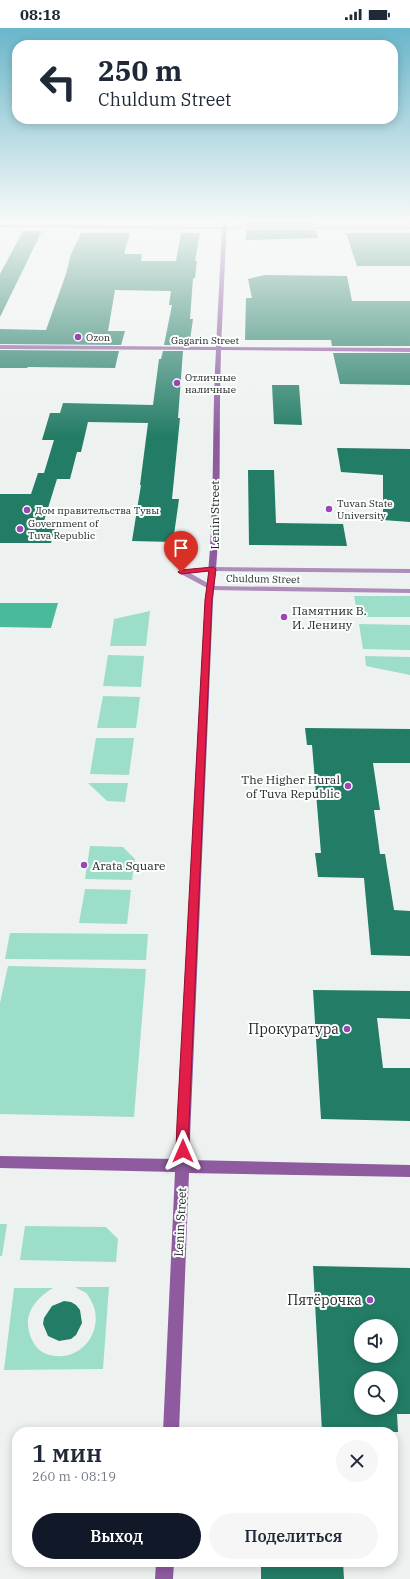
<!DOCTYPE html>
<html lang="ru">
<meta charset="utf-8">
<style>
body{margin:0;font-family:"IBM Plex Serif",serif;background:#f6f6f7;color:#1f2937;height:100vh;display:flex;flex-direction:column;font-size:15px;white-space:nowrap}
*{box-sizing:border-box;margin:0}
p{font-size:13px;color:#747a83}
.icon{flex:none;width:22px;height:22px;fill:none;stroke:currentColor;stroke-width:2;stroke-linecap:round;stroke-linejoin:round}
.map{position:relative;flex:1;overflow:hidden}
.details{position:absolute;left:12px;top:1399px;width:386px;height:140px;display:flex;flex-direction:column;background:#fff;border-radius:16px;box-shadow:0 2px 10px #0003}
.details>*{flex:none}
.guide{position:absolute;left:12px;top:12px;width:386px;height:84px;border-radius:16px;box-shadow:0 2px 10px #0003;background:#fff;color:#1f2937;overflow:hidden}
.fabs{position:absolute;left:354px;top:1291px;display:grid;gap:8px}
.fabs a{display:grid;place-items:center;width:44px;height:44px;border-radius:50%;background:#fff;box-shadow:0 2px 10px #0003;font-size:20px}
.pin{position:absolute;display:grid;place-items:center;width:34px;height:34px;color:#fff;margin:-41px -17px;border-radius:50% 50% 50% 0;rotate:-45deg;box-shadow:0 0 4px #0007}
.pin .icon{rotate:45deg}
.me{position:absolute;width:44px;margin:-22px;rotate:0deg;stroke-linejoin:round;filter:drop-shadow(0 0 3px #0008)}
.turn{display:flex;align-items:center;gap:14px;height:84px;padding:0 20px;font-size:18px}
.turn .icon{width:52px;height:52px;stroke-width:2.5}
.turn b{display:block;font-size:28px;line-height:34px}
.round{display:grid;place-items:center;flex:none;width:42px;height:42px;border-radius:21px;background:#f6f6f7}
.summary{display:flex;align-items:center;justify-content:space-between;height:68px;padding:0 20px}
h1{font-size:24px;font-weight:600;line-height:30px}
.primary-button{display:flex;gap:8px;margin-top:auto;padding:8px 20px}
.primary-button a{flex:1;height:46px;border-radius:24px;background:#111827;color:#fff;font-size:16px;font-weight:600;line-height:46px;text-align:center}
.primary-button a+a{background:#f6f6f7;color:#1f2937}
.status{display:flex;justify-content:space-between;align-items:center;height:28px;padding:0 20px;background:#fff;direction:ltr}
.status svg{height:11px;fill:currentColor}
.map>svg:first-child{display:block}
</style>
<div class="status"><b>08:18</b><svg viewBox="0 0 49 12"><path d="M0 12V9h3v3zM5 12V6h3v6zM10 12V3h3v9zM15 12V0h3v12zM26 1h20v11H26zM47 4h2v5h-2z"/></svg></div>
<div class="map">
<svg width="410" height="1551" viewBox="0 0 410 1551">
<rect width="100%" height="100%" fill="#edf2f0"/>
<!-- green -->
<path fill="#9cdec9" d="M354,568H410V589H358Z
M150,583L146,618H110L114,591Z
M359,596L410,597V622L363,621Z
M108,627L144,628L141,659L103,658Z
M365,628L410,629V647L366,638Z
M103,668L140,669L136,700H97Z
M96,710H134L129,747L90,746Z
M88,755H128L125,774L107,773Z
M90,818L123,819L135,831L132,852L85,851Z
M85,861L131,862L127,896L79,895Z
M10,905L148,906L146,932L5,931Z
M8,938L146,941L134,1089L0,1086V975Z
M0,1196H7L2,1228H0Z
M25,1198L106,1199L118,1211L116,1234L20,1232Z
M75,1259H109L103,1341L4,1342L14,1260H53C40,1268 27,1280 28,1297C29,1308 34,1320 44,1325C75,1338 103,1309 94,1279C92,1274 89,1268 86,1265C83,1263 78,1261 75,1259Z"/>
<!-- water -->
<path fill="#4aba9c" d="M0,575H58L51,600L0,599Z"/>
<!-- building -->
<path fill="#237c66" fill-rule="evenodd" d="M246,192H314L315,198H246Z
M246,202H316L318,210L246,212Z
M23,203H42L0,289V246Z
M81,205H130L124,226H142L141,233H176L181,205H200L195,233H197L195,250H193L190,291H193L190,312L184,311V317H164L172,277H169L171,263L115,262L108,303H125L121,317L0,316V301L46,302L66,246L71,226Z
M346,205H410V238H357Z
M265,247L347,248L352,273H410V318H332L331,312H245L246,270H252L248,251Z
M0,322L119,323L115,340L28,339L27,340H0Z
M163,323H183L178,390H180L172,471H179L173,514L132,513L141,457H140L148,395L88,394L81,424H77L70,451H57L44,493H57L51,515H0V466H31L38,445H44L54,412H42L50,385H60L63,375L153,377L159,331H161Z
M333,325H410V357L340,356Z
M272,357H299L302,397L274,396Z
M337,420L410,421V494L383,492V447L341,444Z
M248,442H274L276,495L343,496L347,518L249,517Z
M305,700L410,701V735H373L380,782H374L380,826H385L394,882L410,883V928L371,927L364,850L318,849L315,825H321L312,717H307Z
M313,962L410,963V991L377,990L383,1040H410V1093L321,1091Z
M313,1238L410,1240V1386H397L398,1404H322ZM361,1298H391V1328H361ZM361,1350H391V1380H361Z
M64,1273L71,1274L76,1277L80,1282L82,1295L76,1307L71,1311L59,1313L48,1308L43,1296L44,1290L52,1278Z
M261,1534H343L344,1551H261Z"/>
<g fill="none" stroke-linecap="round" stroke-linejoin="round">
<!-- street -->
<path fill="#af8dbb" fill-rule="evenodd" d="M224,199H410V201H223Z
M213,539L410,541V545L213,543L190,545L213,558L410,561V565L211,562L177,544L181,542Z"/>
<!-- secondary -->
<path fill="#8e5b9f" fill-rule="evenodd" d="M223,192H227L221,319L410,320V324L221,322C218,405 223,489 213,572L189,1132L410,1137V1149L189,1145L179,1404H163L175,1144L0,1140V1128L175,1131L205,572C216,489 211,405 216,322L0,321V317L216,319L222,201L0,199V197L223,199Z
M156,1534H174L173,1551H155Z"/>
</g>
<!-- sky -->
<linearGradient id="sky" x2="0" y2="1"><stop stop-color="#69b6ca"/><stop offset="0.47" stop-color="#f7f9f8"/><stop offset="1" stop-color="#f7f9f8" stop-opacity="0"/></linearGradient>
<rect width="410" height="409" fill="url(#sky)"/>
<!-- route -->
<path fill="#e11d48" stroke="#92132f" d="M213,539L216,541L212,572L189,1095V1123L187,1127L183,1129L178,1127L176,1123L177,1095L205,572L209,543L181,546L178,544L181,542Z"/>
<!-- markers -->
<g fill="#9a46b5" stroke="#fbfffe" stroke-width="1.5">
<circle cx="78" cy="309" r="4"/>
<circle cx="177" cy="355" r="4"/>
<circle cx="329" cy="481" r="4"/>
<circle cx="27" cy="482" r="4"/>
<circle cx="20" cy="501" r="4"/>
<circle cx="284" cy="589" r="4"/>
<circle cx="348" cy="758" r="4"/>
<circle cx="84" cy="837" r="4"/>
<circle cx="347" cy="1001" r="4"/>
<circle cx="370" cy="1272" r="4"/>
</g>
<g text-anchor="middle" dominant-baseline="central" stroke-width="4" stroke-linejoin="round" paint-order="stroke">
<!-- far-poi labels -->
<g font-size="10" fill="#272828" stroke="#fbfffe" text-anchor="start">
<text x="86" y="309">Ozon</text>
<text x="185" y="349">Отличные<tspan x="185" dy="12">наличные</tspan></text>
<text x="337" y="475">Tuvan State<tspan x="337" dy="12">University</tspan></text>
<text x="35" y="482">Дом правительства Тувы</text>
<text x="28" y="495">Government of<tspan x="28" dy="12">Tuva Republic</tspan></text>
</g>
<!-- far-street labels -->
<g font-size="10" fill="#272828" stroke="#fbfffe">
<text x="205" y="312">Gagarin Street</text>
<text transform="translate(263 551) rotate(1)">Chuldum Street</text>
</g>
<!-- street labels -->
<g font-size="12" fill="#272828" stroke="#fbfffe">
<text transform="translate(214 487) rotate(-90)">Lenin Street</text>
<text transform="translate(180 1194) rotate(-87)">Lenin Street</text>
</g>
<!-- poi labels -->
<g font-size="12" fill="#272828" stroke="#fbfffe" text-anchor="start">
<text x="292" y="582">Памятник В.<tspan x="292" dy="14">И. Ленину</tspan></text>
<text x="340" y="751" text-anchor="end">The Higher Hural<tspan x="340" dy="14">of Tuva Republic</tspan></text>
<text x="92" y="837">Arata Square</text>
</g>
<!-- near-poi labels -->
<g font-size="14" fill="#272828" stroke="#fbfffe" text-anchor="end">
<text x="339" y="1001">Прокуратура</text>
<text x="362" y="1272">Пятёрочка</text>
</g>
</g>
</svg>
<div class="fabs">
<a><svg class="icon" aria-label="sound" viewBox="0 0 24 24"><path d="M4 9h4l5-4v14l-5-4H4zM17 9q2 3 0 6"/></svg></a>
<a><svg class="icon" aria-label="search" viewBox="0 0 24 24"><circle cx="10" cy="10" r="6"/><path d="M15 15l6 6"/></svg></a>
</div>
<div class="pin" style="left:181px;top:544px;background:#d93025"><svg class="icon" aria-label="arrive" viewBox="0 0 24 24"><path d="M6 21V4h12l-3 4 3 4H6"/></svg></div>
<svg class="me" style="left:183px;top:1123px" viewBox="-20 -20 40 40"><path d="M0-17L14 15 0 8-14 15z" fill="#e11d48" stroke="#fff" stroke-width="4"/></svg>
<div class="guide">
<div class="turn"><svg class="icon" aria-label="left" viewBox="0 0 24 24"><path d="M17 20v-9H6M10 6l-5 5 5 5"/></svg><div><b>250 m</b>Chuldum Street</div></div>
</div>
<section class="details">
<div class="summary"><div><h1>1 мин</h1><p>260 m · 08:19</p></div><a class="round"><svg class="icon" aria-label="close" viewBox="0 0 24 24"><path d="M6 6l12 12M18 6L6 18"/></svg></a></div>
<div class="primary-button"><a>Выход</a><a>Поделиться</a></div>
</section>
</div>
